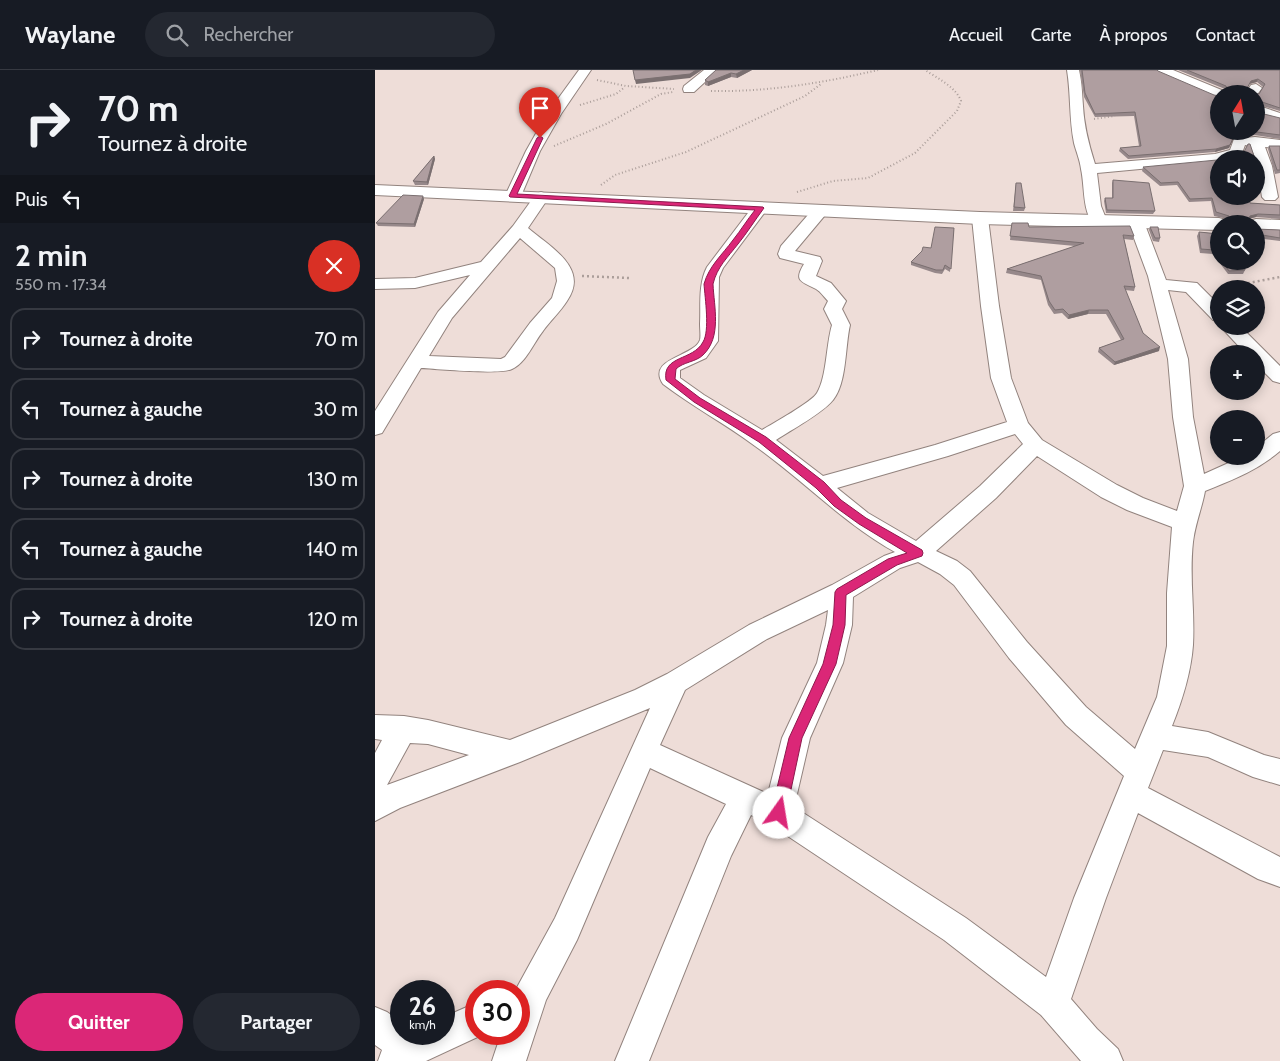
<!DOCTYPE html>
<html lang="fr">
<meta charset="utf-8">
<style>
body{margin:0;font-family:Cabin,sans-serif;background:#242831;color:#f1f3f6;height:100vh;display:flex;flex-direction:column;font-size:19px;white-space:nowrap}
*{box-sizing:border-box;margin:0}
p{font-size:16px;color:#9ea1a6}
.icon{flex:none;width:28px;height:28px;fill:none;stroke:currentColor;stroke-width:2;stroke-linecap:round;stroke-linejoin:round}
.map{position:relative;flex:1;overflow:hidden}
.drawer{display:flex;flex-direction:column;background:#171b24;width:375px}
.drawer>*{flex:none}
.hud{background:#171b24;color:#f1f3f6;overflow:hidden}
.needle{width:32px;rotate:11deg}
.fabs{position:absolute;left:835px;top:15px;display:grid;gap:10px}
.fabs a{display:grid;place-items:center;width:55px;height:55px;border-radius:50%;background:#171b24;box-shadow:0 2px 12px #0003;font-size:25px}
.speed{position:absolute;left:15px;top:910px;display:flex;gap:10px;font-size:25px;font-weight:700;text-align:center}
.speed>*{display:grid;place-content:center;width:65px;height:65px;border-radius:50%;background:#171b24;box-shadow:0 2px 12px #0003;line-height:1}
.speed small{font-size:12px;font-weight:400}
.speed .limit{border:8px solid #d22;background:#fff;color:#111}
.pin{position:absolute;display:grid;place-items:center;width:42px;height:42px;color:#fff;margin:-51px -21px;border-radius:50% 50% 50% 0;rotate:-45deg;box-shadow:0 0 5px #0007}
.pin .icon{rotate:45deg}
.me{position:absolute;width:55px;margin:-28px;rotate:13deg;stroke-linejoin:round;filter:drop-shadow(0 0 4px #0008)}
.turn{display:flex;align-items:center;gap:18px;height:105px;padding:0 15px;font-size:22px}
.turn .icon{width:65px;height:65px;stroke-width:2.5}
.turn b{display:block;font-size:35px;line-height:42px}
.then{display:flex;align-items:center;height:48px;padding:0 15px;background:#0003;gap:10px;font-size:19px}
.round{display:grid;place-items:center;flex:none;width:52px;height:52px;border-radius:26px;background:#242831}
.head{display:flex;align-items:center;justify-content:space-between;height:85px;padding:0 15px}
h1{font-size:30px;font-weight:800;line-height:38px}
.action{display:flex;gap:10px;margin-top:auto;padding:10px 15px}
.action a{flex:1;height:58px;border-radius:30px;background:#db2777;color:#fff;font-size:20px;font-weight:800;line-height:58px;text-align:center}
.action a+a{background:#242831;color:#f1f3f6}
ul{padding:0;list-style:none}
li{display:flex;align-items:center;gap:15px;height:62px;margin:0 10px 8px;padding:0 5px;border:2px solid #363941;border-radius:15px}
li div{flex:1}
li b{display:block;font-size:19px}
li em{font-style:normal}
header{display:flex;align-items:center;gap:30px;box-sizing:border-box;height:70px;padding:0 25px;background:#171b24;border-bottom:1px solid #363941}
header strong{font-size:24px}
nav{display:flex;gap:28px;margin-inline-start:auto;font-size:18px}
.search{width:350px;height:45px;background:#242831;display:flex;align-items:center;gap:12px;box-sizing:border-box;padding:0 18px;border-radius:28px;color:#9ea1a6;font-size:19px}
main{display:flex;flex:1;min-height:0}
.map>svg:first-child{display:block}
</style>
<header>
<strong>Waylane</strong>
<div class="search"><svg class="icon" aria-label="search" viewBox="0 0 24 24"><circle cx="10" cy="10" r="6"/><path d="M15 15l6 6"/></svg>Rechercher</div>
<nav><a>Accueil</a><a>Carte</a><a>À propos</a><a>Contact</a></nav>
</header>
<main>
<section class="drawer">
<div class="hud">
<div class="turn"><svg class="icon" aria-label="right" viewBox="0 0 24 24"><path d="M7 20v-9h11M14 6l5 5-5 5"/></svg><div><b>70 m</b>Tournez à droite</div></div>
<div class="then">Puis<svg class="icon" aria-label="left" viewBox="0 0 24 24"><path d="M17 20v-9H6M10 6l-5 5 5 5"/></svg></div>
</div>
<div class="head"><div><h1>2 min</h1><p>550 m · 17:34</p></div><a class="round" style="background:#d93025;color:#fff"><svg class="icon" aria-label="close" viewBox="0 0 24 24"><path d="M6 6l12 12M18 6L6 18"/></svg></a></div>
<ul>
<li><svg class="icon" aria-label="right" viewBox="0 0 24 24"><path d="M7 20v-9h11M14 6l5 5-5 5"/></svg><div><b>Tournez à droite</b></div><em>70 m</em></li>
<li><svg class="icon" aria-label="left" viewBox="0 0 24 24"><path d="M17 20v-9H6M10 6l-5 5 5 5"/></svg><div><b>Tournez à gauche</b></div><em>30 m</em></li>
<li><svg class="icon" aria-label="right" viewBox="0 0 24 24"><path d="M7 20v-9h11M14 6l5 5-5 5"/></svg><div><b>Tournez à droite</b></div><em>130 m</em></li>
<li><svg class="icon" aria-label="left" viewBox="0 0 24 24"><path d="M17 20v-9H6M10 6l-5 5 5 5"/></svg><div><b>Tournez à gauche</b></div><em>140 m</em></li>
<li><svg class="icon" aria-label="right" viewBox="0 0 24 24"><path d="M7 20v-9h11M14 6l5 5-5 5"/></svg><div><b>Tournez à droite</b></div><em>120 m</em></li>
</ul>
<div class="action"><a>Quitter</a><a>Partager</a></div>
</section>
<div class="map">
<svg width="905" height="991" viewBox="0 0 905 991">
<rect width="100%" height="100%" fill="#eeddd8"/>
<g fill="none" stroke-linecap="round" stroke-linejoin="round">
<!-- street casing -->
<g stroke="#92837e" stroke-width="2">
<path id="street" d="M204,0H216L186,44L165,81L146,126L143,129H133L130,126L151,81L172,44Z
M329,0H343L319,22H309L308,19L309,16Z
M692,0H704C707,14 707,22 708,36C709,56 714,75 720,94L840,84L855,80L859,69L880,67L905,70V78L890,77L897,96L903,127L900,130H890L887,127L881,89L875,76L870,75L866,86L844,89V91L840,92L722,103L726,136L732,151L730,154H718C707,138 710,117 706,99C705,90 701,81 699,73C694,48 696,24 692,0Z
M781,0H798L849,21L850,24H844V28L839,27L783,3Z
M881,14L887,18L881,26V24H870L876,15Z
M881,35L905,43V51L881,44Z
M166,122L171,124L174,127L153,158C175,177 215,198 192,231C185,242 175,251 168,261C159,272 151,293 137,299C124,305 64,299 46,298L7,363L0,365V341L63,242L95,205L40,218L0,219V209L40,208L106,192L138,156L161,124ZM145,168L180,198L182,211L177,228L155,253L130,287L126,289L54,286L77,248Z
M385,133L391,135L393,138L348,198L344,207L343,271L331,288L305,300V308L329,325L387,360C397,354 437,332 442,323C452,306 451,275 457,255L449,239L453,231C449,227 446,222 441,219C427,211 418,212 429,194L405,188L403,184L406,176L439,138H451L453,141L451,144L420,181L445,187L447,191L441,206L456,213L471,231L467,239L475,255C470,276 472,313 458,330C448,343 416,360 401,370L448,406L560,375L632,352L616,308L606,236L597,148L599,145H611L613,148L624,236L636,308L653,353L667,370L742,415L768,428L802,441L809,416L798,347L793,289L773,206L753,152L755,149H767L769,152L791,210L822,213L844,235V251L838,250L811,222L793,220L813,289L818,347L829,404L869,386H881V378L898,364L905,362V381C883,400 857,410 830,421C827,438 820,454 818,472C814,507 820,541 818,575C816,603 807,631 797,656L833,662L889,685L905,689V715L878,707L833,687L788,680L773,718L905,787V817L883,809L763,743L731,828L696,929L722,959L743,979L748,991H706L666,945L569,870L393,753L376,745L356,786L274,991H240L333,767L351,734L275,698L202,870L171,930L151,991H117L126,964H144V921H140L180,848L275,638L145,692L25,738L0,751V683L7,670L0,669V645L29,646L53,650L135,670L260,620L292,604L374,555L457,515L509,486L520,482C468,453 428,410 380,376C351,354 318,337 288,314C271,288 319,287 325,270C326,266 325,259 325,254C326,235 323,214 332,197L379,135ZM640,364L648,374L605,416L541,471L493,443L462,418L573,386ZM662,386L726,427L752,440L797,457L792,523V576L782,627L760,679L711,637L652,572L595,501L582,491L561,481L621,428ZM543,492L565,504L579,515L634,588L691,655L749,706L699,828L671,907L591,848L419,737L435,668L468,593L477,555L478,527L525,498ZM453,540L451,555L442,593L407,668L393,724L285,675L310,620L392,569ZM35,673L53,674L94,685L12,715Z
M845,256H865L905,296V313L898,311L881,294V284H871Z
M101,933V964H109L51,991H3L7,980L0,975V937L12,942L26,952V964H69V947Z"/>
</g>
<!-- secondary casing -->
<g stroke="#92837e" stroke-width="2">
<path id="secondary" d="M0,115L605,142L844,148L851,150L853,154H844V160L605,154L0,125Z
M881,149L905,150V162L881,161V154H873L874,151Z"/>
</g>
<!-- path-far1 -->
<path stroke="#ab9e9a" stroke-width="2" stroke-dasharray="1 2.5" stroke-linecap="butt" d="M222,10L251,16L299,19
M336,21C393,22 448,13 503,0
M205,35L241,24L250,17
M719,49L740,46
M179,76L231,54L286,24L298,22
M226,115L240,105L311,82L430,26L446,14
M422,122L458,111L493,108L540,83L582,41L586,31C581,17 562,8 550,0"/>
<!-- path -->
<path stroke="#ab9e9a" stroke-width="2.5" stroke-dasharray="2 3" stroke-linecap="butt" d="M207,206L254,208
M863,215L905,207"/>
<!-- street -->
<use href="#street" fill="#fff" fill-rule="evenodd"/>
<!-- secondary -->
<use href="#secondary" fill="#fff" fill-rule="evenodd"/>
</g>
<!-- wall -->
<path fill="#96888a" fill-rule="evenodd" d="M341,0H377L362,8L356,7L333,16L330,15V10Z
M705,0H782L844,61L905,48V69L880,65L859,67L854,78L840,82L753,89L744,81L745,78L764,76L759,46L720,47L709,27Z
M803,0H905V41L881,34L851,22L850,19ZM882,12L888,17L884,24L870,22L874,14Z
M894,76H905V103L900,104L893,79Z
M59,86L60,89L53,115H40L38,111Z
M768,97L875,133L905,135V149L881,147L873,149V150L874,152L881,154H847V152L854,151L853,149L839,146L836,131L814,132L802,115L785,116L767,101Z
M738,110L780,141L778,144L731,143L729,131L730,128H737V113Z
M641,113L650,138L649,141H638Z
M49,129L40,157L3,156L1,153Z
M637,153L654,157L759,166L758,170L749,169L760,217L759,221L750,220L768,263L784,281L739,295L723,282L724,278L746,270L731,244H713L693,249L687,243L679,244L673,235L666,210L631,203L632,199L700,176L635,170Z
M775,157L785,168L784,172L778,171L774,160Z
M579,158L575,202L570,199L567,204L560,203L536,195V192L556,178Z
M881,159L905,160V171L881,168Z
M824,162L844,164V191H869L870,200L868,204H853L838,184L825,183L822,166Z"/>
<!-- shaded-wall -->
<path fill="#7a6f70" d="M321,0H327L315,8L261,14L260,10Z
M369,0H377L362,8L361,4Z
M356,3V7L333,16V12Z
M883,9L882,12L874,14L869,24L876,11Z
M860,64L854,78L840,82L841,79Z
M59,86L60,89L53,115L52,112Z
M48,126L49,129L40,157L39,154Z
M883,144L881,147L873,149L871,153L875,146Z
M714,240L713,244L693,249L694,245Z
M785,277L784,281L739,295L740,292Z"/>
<!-- building -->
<path fill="#af9ea0" stroke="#7a6f70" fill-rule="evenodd" d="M258,0H321L315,4L260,10Z
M341,0H369L361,4L356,3L333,12L330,10Z
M707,0H782L783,1L839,25L844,26V61H881V42L905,48V65L882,62L860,64L855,75L841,79L754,86L745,78L766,76L760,42L720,44L710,23Z
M812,0H905V38L881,30V24H847V23L853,22L851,16ZM883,9L890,14L884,24L870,22L876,11Z
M873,74H875L880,89H844L847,87L868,84Z
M894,76H905V100H902Z
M59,86L52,112L38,111Z
M844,89V126H873L875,133L905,135V145L883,144L875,146L873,150L874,152H881V154H847V152L856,151L854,146L841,142L837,128L815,129L803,112L786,113L768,97L842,90Z
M738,110L774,113L780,141L732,140L730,128H738Z
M641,113H646L650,138L639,137Z
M28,125L48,126L39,154L1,153Z
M637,153H653L654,157L755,156L759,166L748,165L760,217L749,216L768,263L785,277L740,292L724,278L749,269L733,240H714L694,245L688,239L680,240L674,231L666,206L632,199L709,173L635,166Z
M560,157L579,158L576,199L570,195L568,200H561L536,192L547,181L548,177L556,178Z
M775,157H783L785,168H780Z
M881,159L905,160V168L881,164Z
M824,162L844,164V186L839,180L826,179Z
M847,191H869L870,200L854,201Z"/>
<!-- route -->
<path fill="#db2777" stroke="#8e194d" d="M165,66L168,68L142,124L388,137L389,138C380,150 372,163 363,174C353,187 342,197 338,214C339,237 347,267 328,285C321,292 308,292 301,299L300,309L325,328L391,367L449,412L466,430L491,448L547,480L548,483L547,486L522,495L471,525L470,555L461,594L427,668L411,743L408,748L404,750L399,748L396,743L414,668L448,594L458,555L460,522L462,519L513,489L532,483L484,454L459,436L441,418L384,372L319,332L291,310C287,285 318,291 328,272C335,261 330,228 329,214C334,196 347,185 358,170C366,160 372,150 380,140L135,127L134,126L162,68Z"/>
</svg>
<div class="fabs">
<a><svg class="needle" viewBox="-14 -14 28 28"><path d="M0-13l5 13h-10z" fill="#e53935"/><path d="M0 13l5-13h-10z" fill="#9ea1a6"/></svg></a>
<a><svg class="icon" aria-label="sound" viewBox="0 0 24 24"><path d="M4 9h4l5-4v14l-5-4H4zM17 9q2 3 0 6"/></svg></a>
<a><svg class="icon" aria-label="search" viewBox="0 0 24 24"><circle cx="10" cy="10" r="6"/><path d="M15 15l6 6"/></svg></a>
<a><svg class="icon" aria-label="layers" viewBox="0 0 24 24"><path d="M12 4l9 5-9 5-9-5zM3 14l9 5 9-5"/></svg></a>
<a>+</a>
<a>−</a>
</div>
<div class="speed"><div>26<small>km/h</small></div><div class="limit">30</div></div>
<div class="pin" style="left:165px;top:68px;background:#d93025"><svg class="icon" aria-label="arrive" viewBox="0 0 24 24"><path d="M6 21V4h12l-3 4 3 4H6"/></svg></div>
<svg class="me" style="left:404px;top:743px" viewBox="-20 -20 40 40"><circle r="19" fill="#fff"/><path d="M0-13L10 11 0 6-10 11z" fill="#db2777"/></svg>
</div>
</main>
